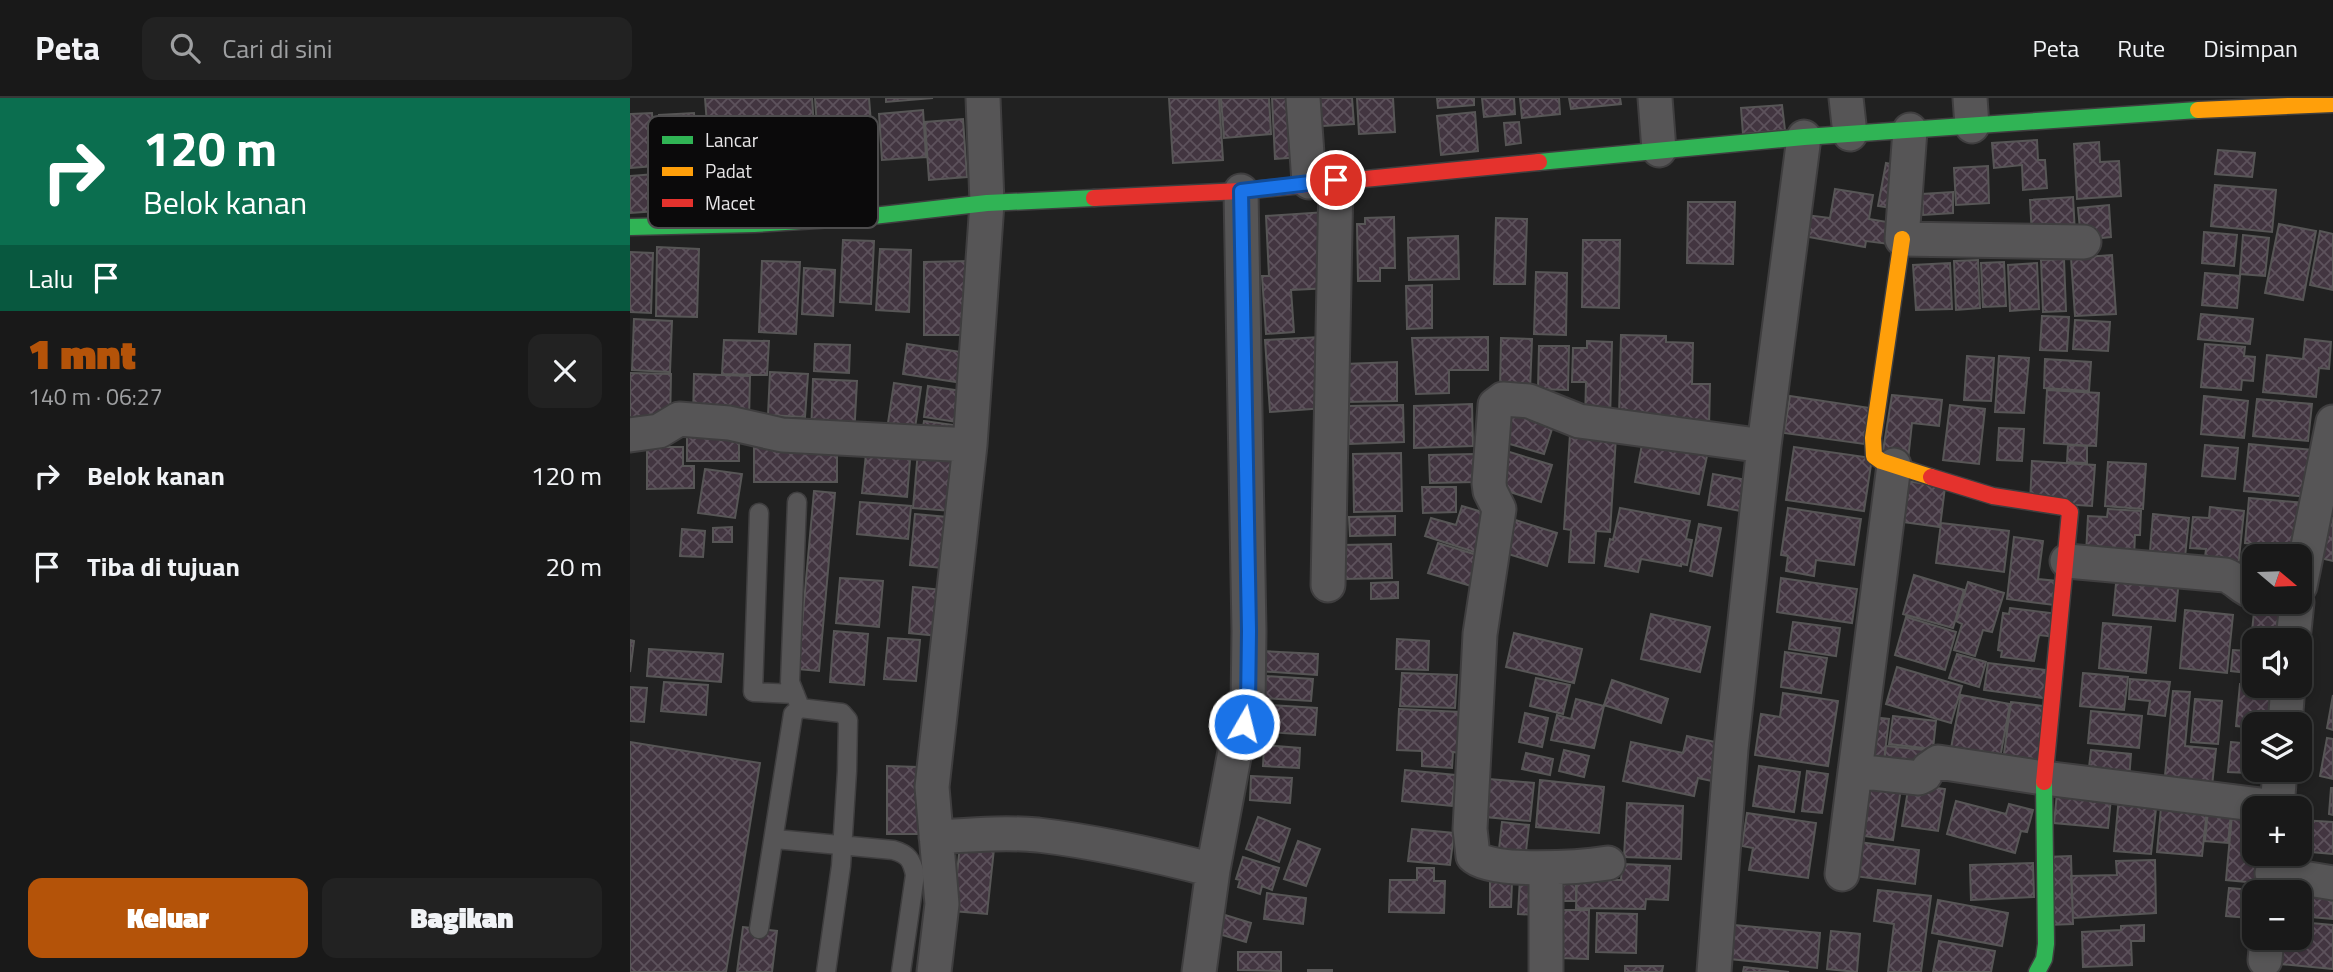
<!DOCTYPE html>
<html lang="id">
<meta charset="utf-8">
<style>
body{margin:0;font-family:"Titillium Web",sans-serif;background:#222;color:#f1f3f6;height:100vh;display:flex;flex-direction:column;font-size:26px;white-space:nowrap}
*{box-sizing:border-box;margin:0}
p{font-size:23px;color:#9fa0a2}
.icon{flex:none;width:38px;height:38px;fill:none;stroke:currentColor;stroke-width:2;stroke-linecap:round;stroke-linejoin:round}
.map{position:relative;flex:1;overflow:hidden}
.details{display:flex;flex-direction:column;background:#191919;width:630px}
.details>*{flex:none}
.hud{background:#0b6e4f;color:#fff;overflow:hidden}
.needle{width:46px;rotate:109deg}
.controls{position:absolute;left:1612px;top:446px;display:grid;gap:14px}
.controls a{display:grid;place-items:center;width:70px;height:70px;border-radius:14px;background:#191919;box-shadow:0 4px 10px #0003,0 0 0 2px #373838;font-size:35px}
.pin{position:absolute;display:grid;place-items:center;width:60px;height:60px;color:#fff;margin:-30px;border:4px solid #fff;border-radius:50%;box-shadow:0 2px 7px #0007}
.me{position:absolute;width:77px;margin:-38px;rotate:8deg;stroke-linejoin:round;filter:drop-shadow(0 0 5px #0008)}
.turn{display:flex;align-items:center;gap:24px;height:147px;padding:0 28px;font-size:32px}
.turn .icon{width:91px;height:91px;stroke-width:2.5}
.turn b{display:block;font-size:49px;line-height:60px}
.then{display:flex;align-items:center;height:66px;padding:0 28px;background:#0003;gap:14px;font-size:26px}
.round{display:grid;place-items:center;flex:none;width:74px;height:74px;border-radius:14px;background:#222}
.head{display:flex;align-items:center;justify-content:space-between;height:119px;padding:0 28px}
h1{font-size:42px;font-weight:800;line-height:52px;color:#b45309}
.button{display:flex;gap:14px;margin-top:auto;padding:14px 28px}
.button a{flex:1;height:80px;border-radius:14px;background:#b45309;color:#fff;font-size:28px;font-weight:800;line-height:80px;text-align:center}
.button a+a{background:#222;color:#f1f3f6}
ul{padding:0;list-style:none}
li{display:flex;align-items:center;gap:21px;height:91px;padding:0 28px}
li div{flex:1}
li b{display:block;font-size:26px}
li em{font-style:normal}
header{display:flex;align-items:center;gap:42px;box-sizing:border-box;height:98px;padding:0 35px;background:#191919;border-bottom:2px solid #373838}
header strong{font-size:33px}
nav{display:flex;gap:38px;margin-inline-start:auto;font-size:24px}
.search{width:490px;height:63px;background:#222;display:flex;align-items:center;gap:18px;box-sizing:border-box;padding:0 24px;border-radius:14px;color:#9fa0a2;font-size:26px}
main{display:flex;flex:1;min-height:0}
.map>svg:first-child{display:block}
</style>
<header>
<strong>Peta</strong>
<div class="search"><svg class="icon" aria-label="search" viewBox="0 0 24 24"><circle cx="10" cy="10" r="6"/><path d="M15 15l6 6"/></svg>Cari di sini</div>
<nav><a>Peta</a><a>Rute</a><a>Disimpan</a></nav>
</header>
<main>
<section class="details">
<div class="hud">
<div class="turn"><svg class="icon" aria-label="right" viewBox="0 0 24 24"><path d="M7 20v-9h11M14 6l5 5-5 5"/></svg><div><b>120 m</b>Belok kanan</div></div>
<div class="then">Lalu<svg class="icon" aria-label="arrive" viewBox="0 0 24 24"><path d="M6 21V4h12l-3 4 3 4H6"/></svg></div>
</div>
<div class="head"><div><h1>1 mnt</h1><p>140 m · 06:27</p></div><a class="round"><svg class="icon" aria-label="close" viewBox="0 0 24 24"><path d="M6 6l12 12M18 6L6 18"/></svg></a></div>
<ul>
<li><svg class="icon" aria-label="right" viewBox="0 0 24 24"><path d="M7 20v-9h11M14 6l5 5-5 5"/></svg><div><b>Belok kanan</b></div><em>120 m</em></li>
<li><svg class="icon" aria-label="arrive" viewBox="0 0 24 24"><path d="M6 21V4h12l-3 4 3 4H6"/></svg><div><b>Tiba di tujuan</b></div><em>20 m</em></li>
</ul>
<div class="button"><a>Keluar</a><a>Bagikan</a></div>
</section>
<div class="map">
<svg width="1703" height="874" viewBox="0 0 1703 874">
<defs>
<pattern id="building-cross-hatch" width="8" height="8" patternUnits="userSpaceOnUse" patternTransform="scale(1.75)"><rect width="8" height="8" fill="#423540"/><path d="M0 0l8 8M0 8l8-8" fill="none" stroke="#5d525c"/></pattern>
</defs>
<rect width="100%" height="100%" fill="#212121"/>
<!-- building -->
<path fill="url(#building-cross-hatch)" stroke="#575656" stroke-width="2" d="M75,0H182L188,85L82,93Z
M185,0H239L241,25L225,26L228,72L196,74L192,29H187Z
M256,0H303L256,4Z
M539,0H589L593,62L543,65Z
M591,0H639L641,36L594,40Z
M642,0H669L672,59L645,61Z
M675,0H722L724,26L677,29Z
M727,0H763L765,34L729,36Z
M807,0H844V7L808,10Z
M852,0H884L885,16L854,19Z
M890,0H929L930,16L892,20Z
M939,0H990L991,6L941,11Z
M1152,7L1155,32L1113,36L1111,10Z
M293,12L296,59L252,62L249,16Z
M845,14L848,53L811,57L807,18Z
M22,15L25,68L0,70V16Z
M64,15L67,57L32,60L29,17Z
M333,21L337,79L299,82L295,24Z
M889,24L891,45L876,47L874,25Z
M1407,42L1408,62H1415L1417,90L1393,92L1392,67L1364,70L1362,45Z
M1469,44L1470,64L1489,63L1491,98L1447,101L1444,46Z
M1588,52L1625,55L1622,79L1585,76Z
M1256,65L1276,69L1269,111L1248,108Z
M1358,68L1359,105L1326,107L1324,70Z
M25,76L27,113L0,115V78Z
M1585,87L1646,92L1642,134L1581,128Z
M1205,91L1243,97L1239,121L1263,125L1259,146L1236,143L1235,149L1173,138L1176,117L1200,120Z
M1323,94V115L1293,117L1292,96Z
M1443,99L1445,135L1402,139L1400,102Z
M1058,104H1105L1103,166L1057,165Z
M1479,107L1481,139L1451,142L1448,110Z
M696,114L701,190L661,192L664,234L636,236L632,178H639L636,118Z
M764,119L765,170H750V183H728L727,126H735V120Z
M866,120L897,121L895,186H864Z
M1649,126L1686,133L1673,202L1635,195Z
M1690,133L1703,136V192L1680,187Z
M1574,134L1607,137L1604,168L1572,165Z
M1613,137L1639,140L1635,178L1610,176Z
M828,138L829,181L779,182L778,140Z
M213,142L244,143L241,206L210,204Z
M953,142H990L989,210L952,209Z
M27,149L69,151L67,219L26,218Z
M250,151L281,152L279,214L246,212Z
M0,154L23,155L21,215L0,214Z
M1482,157L1486,216L1445,218L1441,160Z
M1434,161L1436,213L1413,214L1411,162Z
M1348,162L1350,210L1326,212L1324,163Z
M132,163L170,164L166,236L129,234Z
M341,163V237H294V164Z
M1374,164L1376,208L1353,209L1351,165Z
M1320,165L1322,211L1286,212L1283,167Z
M1407,165L1409,211L1380,213L1378,167Z
M174,170L205,172L203,218L172,216Z
M906,174L937,175L936,237L904,236Z
M1575,175L1610,178L1607,210L1572,207Z
M802,187V230L777,231L776,188Z
M1571,216L1623,221L1620,246L1568,241Z
M1412,218L1439,219L1437,253L1410,252Z
M4,221L42,223L40,274L2,272Z
M1445,222L1480,224L1478,253L1443,251Z
M991,237L1036,238V244L1063,245L1062,286H1080L1079,328L989,318Z
M690,239L695,310L640,314L635,242Z
M858,239V272H819V295L786,296L782,240Z
M871,240L902,241L900,292H870Z
M1675,241L1701,244L1699,271L1689,270L1686,299L1633,294L1637,257L1673,261Z
M94,242L139,243L137,277L92,276Z
M957,243L982,244L980,323L955,322L956,284H942L943,250H957Z
M185,246L220,247L219,275L184,273Z
M277,246L338,255L333,285L273,276Z
M1575,246L1615,249L1614,258L1625,259L1623,283L1612,282L1611,292L1571,289Z
M909,248H939L938,292L908,291Z
M1337,258L1364,260L1361,303L1334,302Z
M1369,258L1399,260L1394,315L1365,314Z
M1415,261L1461,264L1459,293L1414,290Z
M767,264V303L715,304L714,266Z
M140,274L178,276L175,319L138,317Z
M0,275L41,276L40,325L0,324Z
M64,276L120,278L119,322L63,320Z
M183,281L227,283L224,339L181,338Z
M264,285L291,289L285,330L258,325Z
M298,288L339,294L334,325L294,319Z
M1417,292L1469,295L1466,348L1414,345Z
M1262,297L1312,302L1309,328L1282,325L1278,362L1252,359Z
M1160,298L1240,310L1234,346L1154,335Z
M1574,298L1618,303L1614,340L1571,336Z
M1627,301L1682,306L1678,343L1623,338Z
M842,306L843,348L784,350V308Z
M773,307L774,344L719,346V308Z
M1320,307L1355,311L1349,366L1313,362Z
M882,315L923,328L914,356L873,344Z
M294,323L324,327L321,345L291,341Z
M1369,330L1394,331L1392,363L1367,362Z
M57,333H109V363H57Z
M940,336L986,339L980,434L966,433L964,465L939,464L941,432L934,431Z
M1013,341L1078,353L1069,396L1005,384Z
M237,346L281,350L277,399L232,395Z
M1619,346L1683,352L1679,399L1614,393Z
M1438,347L1457,348V365L1437,364Z
M1575,347L1608,350L1605,381L1572,378Z
M17,349H53V368H64V390L17,391Z
M124,349L207,350V384H124Z
M1164,349L1242,360L1234,413L1156,402Z
M873,352L922,367L911,404L862,388Z
M288,353L327,357L322,413L283,410Z
M771,355L772,413L724,414L723,356Z
M844,356V384L800,385L799,357Z
M1402,363L1465,367L1462,408L1400,404Z
M1478,364L1516,366L1513,411L1475,408Z
M75,371L112,376L105,420L68,415Z
M1083,376L1117,382L1111,413L1078,407Z
M1264,381L1315,389L1310,429L1258,422Z
M792,389H826V414L793,415Z
M184,393L205,395L189,573L168,571Z
M1619,400L1675,405L1670,450L1615,445Z
M230,404L281,408L278,441L227,436Z
M832,408L866,418L854,457L795,438L801,420L826,427Z
M1580,409L1614,413L1608,470L1574,467L1576,451L1560,450L1563,419L1579,420Z
M990,410L1060,423L1056,441L1062,442L1057,467L1051,466V468L1011,461L1008,474L975,468L980,441L983,442Z
M1158,410L1231,421L1224,467L1186,462L1184,478L1156,473L1158,458L1151,457Z
M1478,411L1511,413L1510,437H1505L1504,459L1456,456L1458,418L1477,419Z
M285,416L317,419L313,470L280,467Z
M1523,416L1559,420L1554,469L1519,465Z
M765,418V437L720,438L719,419Z
M1700,419L1703,420V463L1690,460Z
M882,421L927,435L917,468L872,454Z
M1311,425L1379,433L1374,474L1306,465Z
M1069,426L1091,430L1082,478L1060,473Z
M102,429V444H83V430Z
M52,431L75,433L73,459L50,458Z
M1384,439L1413,443L1408,481L1427,483L1424,507L1377,501Z
M808,445L860,461L851,491L798,475Z
M761,446L762,480L713,481L712,447Z
M1487,475L1549,481L1545,523L1483,517Z
M1284,477L1334,492L1323,530L1273,516Z
M210,480L253,483L249,529L206,525Z
M1151,480L1227,491L1222,525L1147,514Z
M768,484V500L741,501V485Z
M1338,484L1374,495L1362,534L1353,532L1345,558L1324,552L1332,526L1326,523Z
M283,489L312,492L308,538L279,535Z
M1625,504L1660,507L1657,542H1624V580L1618,579V575L1601,573L1603,552L1620,553Z
M1380,510L1429,516L1426,539L1409,537L1404,563L1371,559L1372,553L1368,552L1373,515L1379,516Z
M1555,512L1603,517L1597,575L1550,570Z
M1021,516L1080,529L1070,574L1011,561Z
M1276,519L1326,534L1315,572L1265,557Z
M1163,524L1210,530L1206,558L1159,551Z
M1473,525L1521,529L1516,575L1469,570Z
M204,533L238,536L234,587L200,584Z
M884,535L952,551L944,585L876,569Z
M258,540L290,542L286,583L254,581Z
M767,541L799,543L798,572L766,571Z
M0,542L4,543L0,574Z
M19,551L93,556L91,584L17,578Z
M630,553L688,556L687,577L629,573Z
M1155,554L1197,560L1191,595L1151,589Z
M1327,556L1356,564L1349,589L1319,580Z
M1358,565L1424,573L1420,601L1354,592Z
M1267,569L1332,588L1321,625L1256,606Z
M772,575L827,577L825,610L770,608Z
M1453,575L1498,579L1494,612L1450,608Z
M636,578L683,581L681,603L634,600Z
M906,580L940,587L933,616L900,608Z
M1500,581L1540,584L1535,618L1518,616L1520,603L1499,601Z
M982,582L1038,601L1031,625L974,607Z
M34,584L78,587L76,617L31,613Z
M1610,586L1651,590L1647,626H1624V630L1606,628Z
M0,589L17,590L14,624L0,623Z
M1543,593L1560,594L1555,648L1586,651L1581,697L1534,688Z
M1153,595L1208,603L1198,668L1125,657L1131,616L1150,619Z
M1331,597L1380,606L1368,671L1319,661Z
M1703,597V632L1697,630Z
M946,601L974,608L964,650L921,642L927,617L941,621Z
M1565,601L1592,603L1588,646L1561,644Z
M1381,604L1421,609L1413,668L1373,663Z
M640,607L687,610L685,637L638,634Z
M769,611L831,614L829,655L823,654L822,670L792,668V653L767,652Z
M1461,613L1512,618L1509,650L1458,645Z
M895,615L918,620L912,649L889,644Z
M1233,618L1259,621L1253,671L1227,669Z
M1263,618L1306,623L1303,651L1259,646Z
M1057,638L1090,645L1082,683L1068,680L1064,698L993,683L1001,644L1053,655Z
M1697,640L1703,641V681L1690,678Z
M0,644L130,665L96,874H0Z
M1601,644L1621,646L1618,675L1598,674Z
M634,647L670,650L669,670L633,668Z
M1256,648L1294,652L1291,677L1253,673Z
M934,652L959,658L954,679L929,673Z
M1461,652L1501,656L1499,682L1458,678Z
M896,655L923,661L920,677L892,671Z
M257,668L289,669L288,736H257Z
M1129,668L1170,674L1164,714L1123,708Z
M775,672L825,677L822,708L772,703Z
M1177,673L1198,676L1192,715L1172,713Z
M621,678L662,680L660,705L620,702Z
M1236,679L1272,684L1263,742L1227,737Z
M859,681L904,685L900,723L855,719Z
M910,682L974,689L969,735L906,729Z
M1428,685L1482,690L1478,730L1424,725Z
M1279,686L1315,691L1308,733L1272,728Z
M1701,690H1703V717L1699,716Z
M1489,698L1527,702L1521,756L1484,753Z
M1532,698L1578,702L1572,758L1527,754Z
M1326,703L1376,716L1379,706L1403,712L1397,734L1391,733L1385,755L1317,736Z
M1579,703L1602,705L1598,745L1575,743Z
M997,705L1053,708L1051,761L994,759Z
M1117,715L1186,725L1178,780L1119,772L1123,750L1112,748Z
M1602,717L1624,718V756H1641L1638,786L1596,782Z
M628,719L660,731L649,764L616,751Z
M1670,722L1703,724V756L1670,753Z
M872,724L899,727L895,762L868,760Z
M782,731L824,735L820,767L778,763Z
M668,743L690,751L676,788L654,781Z
M1229,744L1289,752L1285,786L1224,778Z
M330,747L364,751L357,816L323,813Z
M1441,758L1443,826L1418,827L1416,759Z
M613,759L649,770L642,792L632,788L630,796L608,789L610,782L606,781Z
M1525,762L1526,815L1443,820L1441,778L1487,777L1486,763Z
M1403,765L1404,799L1341,802L1340,767Z
M992,766L1040,768L1038,802L1016,801L1015,811L946,810L947,782H991Z
M787,770H804V783H815L814,815L759,814L760,782H787Z
M925,778H946V803H926Z
M890,780H912L907,817L888,816Z
M860,784H882L881,809H860Z
M1657,785L1703,789V821L1670,818V794H1656Z
M1599,790L1622,792L1620,820L1596,818Z
M1248,792L1301,798L1291,874H1258L1264,826L1244,823Z
M637,795L676,800L673,826L634,821Z
M1308,802L1378,815L1372,848L1302,835Z
M930,812H959L958,861L929,860Z
M967,815L1007,816L1006,855L966,854Z
M595,817L621,825L616,844L589,836Z
M1670,824L1703,827V871L1650,866L1652,840H1670Z
M1104,827L1190,835L1187,870L1100,861Z
M1514,827V843H1501L1502,867L1453,869L1452,834L1491,832V828Z
M113,829L147,833L142,874H107Z
M1201,833L1230,836L1227,874L1197,871Z
M1309,843L1365,853L1361,874H1303Z
M608,854H651V873L608,872Z
M995,868H1033L1032,874H995Z
M1114,869L1159,874H1113Z
M678,872H702V874H678Z"/>
<g fill="none" stroke-linecap="round" stroke-linejoin="round">
<!-- lane casing -->
<g stroke="#3f3e3f" stroke-width="21">
<path id="lane" d="M167,404L160,584L168,604
M129,415L123,594L165,596
M145,741L263,752C278,756 282,762 285,777L271,874
M129,831L163,616L170,610L212,615L218,622L217,673L211,768L196,874"/>
</g>
<!-- street casing -->
<g stroke="#3f3e3f" stroke-width="37">
<path id="street" d="M673,0L679,84
M1025,0L1029,52
M1216,0L1220,36
M1340,0L1342,28
M1280,32L1272,141L1454,144
M0,337L29,333L49,321L99,325L152,337L340,347
M1437,463L1595,477C1607,481 1612,491 1624,494
M698,487L706,82
M1670,488L1703,324
M1663,542L1667,504
M1655,626L1658,588
M1225,673L1289,680L1295,677L1298,671L1308,664L1414,680L1647,709
M1647,710L1650,672
M306,739C340,737 374,734 408,737C467,744 525,757 583,772
M978,765C953,769 860,776 843,758L840,731L850,536L869,411L860,393L859,385L865,307L873,301L899,303L949,323L1134,348
M1642,775L1703,785
M1212,776L1264,367
M1635,862L1637,840
M304,874L312,806L302,689L340,347L357,105L353,0
M569,874L583,772L606,648L618,607L619,533L611,93
M916,874V770
M1084,874L1101,651L1134,348L1174,39"/>
</g>
<!-- fast casing -->
<g stroke="#3f3e3f" stroke-width="19">
<path id="fast" d="M909,64L1174,39L1568,12
M0,129L124,126L234,119L357,105L464,100
M1407,874L1414,861L1416,846L1414,684"/>
</g>
<!-- slow casing -->
<g stroke="#3f3e3f" stroke-width="19">
<path id="slow" d="M1568,12L1703,6
M1272,141L1243,340L1244,358L1251,363L1301,379"/>
</g>
<!-- jam casing -->
<g stroke="#3f3e3f" stroke-width="19">
<path id="jam" d="M464,100L611,93L909,64
M1301,379L1363,398L1434,409L1440,414L1414,684"/>
</g>
<!-- lane -->
<use href="#lane" stroke="#565556" stroke-width="18"/>
<!-- street -->
<use href="#street" stroke="#565556" stroke-width="33"/>
<!-- fast -->
<use href="#fast" stroke="#30b455" stroke-width="16"/>
<!-- slow -->
<use href="#slow" stroke="#ff9f0a" stroke-width="16"/>
<!-- jam -->
<use href="#jam" stroke="#e5322d" stroke-width="16"/>
</g>
<g fill="none" stroke-linecap="round" stroke-linejoin="round">
<!-- route casing -->
<g stroke="#114b97" stroke-width="18">
<path id="route" d="M614,626L618,607L619,533L611,93L706,82"/>
</g>
<!-- route -->
<use href="#route" stroke="#1a73e8" stroke-width="12"/>
</g>
<!-- legend -->
<rect x="18" y="18" width="230" height="112" rx="10" fill="#0b0a0b" stroke="#4d4c4d" stroke-width="2"/>
<rect x="32" y="38" width="31" height="8" fill="#30b455"/>
<rect x="32" y="69" width="31" height="9" fill="#ff9f0a"/>
<rect x="32" y="101" width="31" height="8" fill="#e5322d"/>
<g font-size="19" fill="#e7e5e7">
<text x="75" y="49">Lancar</text>
<text x="75" y="80">Padat</text>
<text x="75" y="112">Macet</text>
</g>
</svg>
<div class="controls">
<a><svg class="needle" viewBox="-14 -14 28 28"><path d="M0-13l5 13h-10z" fill="#e53935"/><path d="M0 13l5-13h-10z" fill="#9fa0a2"/></svg></a>
<a><svg class="icon" aria-label="sound" viewBox="0 0 24 24"><path d="M4 9h4l5-4v14l-5-4H4zM17 9q2 3 0 6"/></svg></a>
<a><svg class="icon" aria-label="layers" viewBox="0 0 24 24"><path d="M12 4l9 5-9 5-9-5zM3 14l9 5 9-5"/></svg></a>
<a>+</a>
<a>−</a>
</div>
<div class="pin" style="left:706px;top:82px;background:#d93025"><svg class="icon" aria-label="arrive" viewBox="0 0 24 24"><path d="M6 21V4h12l-3 4 3 4H6"/></svg></div>
<svg class="me" style="left:614px;top:626px" viewBox="-20 -20 40 40"><circle r="17" fill="#1a73e8" stroke="#fff" stroke-width="3"/><path d="M0-11L8 9 0 5-8 9z" fill="#fff"/></svg>
</div>
</main>
